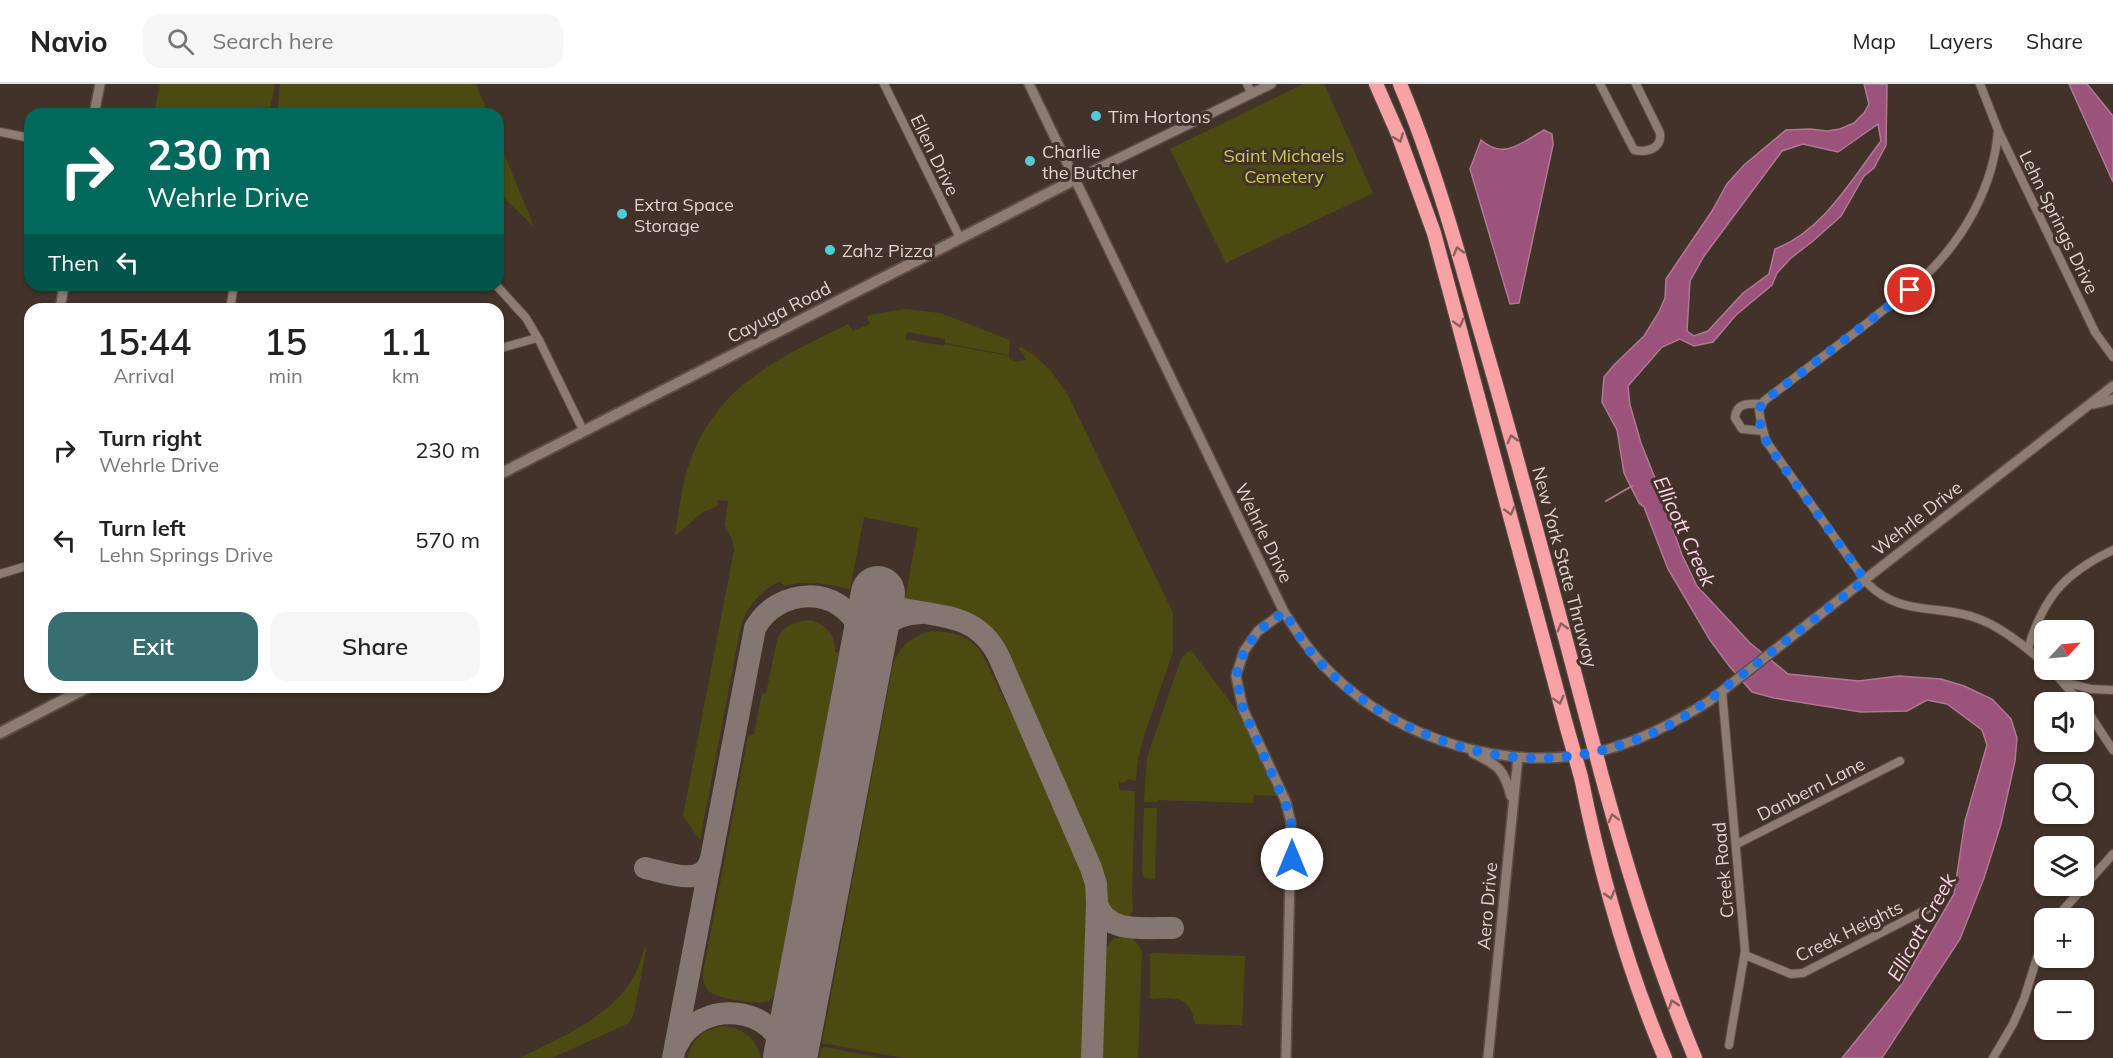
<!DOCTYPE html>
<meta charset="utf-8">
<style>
body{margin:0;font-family:Mulish,sans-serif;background:#f6f6f6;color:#222;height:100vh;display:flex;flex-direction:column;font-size:22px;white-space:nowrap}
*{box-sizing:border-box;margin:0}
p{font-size:20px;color:#767676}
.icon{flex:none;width:33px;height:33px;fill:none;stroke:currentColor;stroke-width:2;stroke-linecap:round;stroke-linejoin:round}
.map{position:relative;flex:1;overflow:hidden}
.sheet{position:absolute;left:24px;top:219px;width:480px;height:390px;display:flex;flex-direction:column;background:#fff;border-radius:18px;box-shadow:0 2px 4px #0004}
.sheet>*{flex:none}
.guide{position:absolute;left:24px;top:24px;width:480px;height:183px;border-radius:18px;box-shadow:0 2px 4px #0004;background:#00695c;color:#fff;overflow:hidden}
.needle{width:39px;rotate:64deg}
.tools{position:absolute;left:2034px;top:536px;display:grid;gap:12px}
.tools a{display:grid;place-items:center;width:60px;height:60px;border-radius:12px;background:#fff;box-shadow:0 2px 4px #0004;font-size:30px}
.pin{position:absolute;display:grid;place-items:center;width:51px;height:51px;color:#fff;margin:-26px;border:3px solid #fff;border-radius:50%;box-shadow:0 2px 6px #0007}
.me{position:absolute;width:66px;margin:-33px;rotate:0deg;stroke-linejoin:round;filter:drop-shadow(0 0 4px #0008)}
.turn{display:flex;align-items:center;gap:21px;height:126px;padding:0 24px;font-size:27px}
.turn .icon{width:78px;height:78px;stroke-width:2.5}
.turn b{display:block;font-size:42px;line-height:51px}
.then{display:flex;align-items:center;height:57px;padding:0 24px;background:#0003;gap:12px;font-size:22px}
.eta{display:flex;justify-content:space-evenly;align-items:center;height:102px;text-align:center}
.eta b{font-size:36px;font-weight:600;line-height:42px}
.action{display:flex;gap:12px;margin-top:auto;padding:12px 24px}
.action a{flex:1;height:69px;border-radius:18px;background:#376e72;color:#fff;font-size:24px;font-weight:600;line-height:69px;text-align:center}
.action a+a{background:#f6f6f6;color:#222}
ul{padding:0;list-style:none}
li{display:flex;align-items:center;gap:18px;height:90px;padding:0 24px}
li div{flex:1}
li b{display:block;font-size:22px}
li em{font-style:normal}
header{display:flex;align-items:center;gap:36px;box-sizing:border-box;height:84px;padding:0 30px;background:#fff;border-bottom:2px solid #e0e0e0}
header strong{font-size:28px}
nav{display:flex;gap:33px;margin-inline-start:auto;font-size:21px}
.search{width:420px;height:54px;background:#f6f6f6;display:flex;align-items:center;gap:15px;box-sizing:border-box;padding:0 21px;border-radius:18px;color:#767676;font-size:22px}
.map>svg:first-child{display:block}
</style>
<header>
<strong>Navio</strong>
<div class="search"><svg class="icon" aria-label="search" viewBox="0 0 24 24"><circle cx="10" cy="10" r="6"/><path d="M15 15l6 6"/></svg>Search here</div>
<nav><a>Map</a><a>Layers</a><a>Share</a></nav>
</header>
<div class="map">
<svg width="2113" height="974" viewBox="0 0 2113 974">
<rect width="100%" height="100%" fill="#43322a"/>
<!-- green -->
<path fill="#4b4b11" d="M160,0H275L269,30H154Z
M280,0H476L488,30H277Z
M1303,0H1324L1373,109L1226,179L1170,65Z
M498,55L534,143L498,108Z
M905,225L940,229L1010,256L1009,271L945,259V255L907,248L905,255L944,262L945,260L1009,272V275L1017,278L1026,276L1023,269L1018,265L1021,263L1034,271L1051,287L1068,311L1173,529V568L1145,649L1138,674L1136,697L1128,695L1125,698H1119V706L1135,707L1132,808L1133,827L1129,833L1116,832C1103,823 1104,795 1099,779L1004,560C979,522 946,524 905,516L918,444L864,433L850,505C828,501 806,495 784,502L781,497C761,505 748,522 741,541L700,756L683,732L734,466L732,455L725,441L728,417L718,416L717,422L703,428L675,452C679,426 682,397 692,372C721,298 782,273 848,240L853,247L870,240L867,234L869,231Z
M811,536C827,541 836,552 835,568L839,569L775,909L769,917C759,921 717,915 709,907C704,902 703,895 703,889L748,652L754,650L762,609L766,610L777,556C784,541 795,537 811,536Z
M932,547C952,548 969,551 981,568L1026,659L1084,793L1088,811L1083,974H903L822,959L892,585C898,564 910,552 932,547Z
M1191,566L1240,631L1278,712L1254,711L1253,719L1158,716L1157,718H1144L1147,673L1181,575L1186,569Z
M1144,724H1157L1155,795L1144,794L1142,787Z
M1126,852L1134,855L1142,867L1138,974H1101L1105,865L1113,855Z
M644,864L646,865L634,930L629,939L552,974H520C570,948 632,926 644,864Z
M1150,869L1245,872L1242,941L1195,940C1191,912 1173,913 1150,915Z
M721,942C742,943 756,953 761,974H688C691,956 703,946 721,942Z
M825,963L882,974H819L821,965Z"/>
<!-- water -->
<path fill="#9b527b" stroke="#af7994" stroke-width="1.5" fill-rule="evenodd" d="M1864,0H1887L1886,61L1874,84L1864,92L1841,132L1813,157L1791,174L1777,189L1772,201L1736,231L1713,258L1694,262L1680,255L1662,263L1628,302L1630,321L1641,359L1659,404L1682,471L1697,502L1750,559L1788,590L1859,597L1899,592L1941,595L1964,602L1992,615L2011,635L2017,654L2015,677L2001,740L1984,794L1960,855L1882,974H1842L1901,901L1954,810L1965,737L1987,661L1982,646L1947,620L1927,616L1907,627L1861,628L1774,614L1752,608L1730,583L1710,556L1668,485L1644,423L1639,419L1624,389L1617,346L1602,318L1604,293L1614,281L1644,252L1659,228L1665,214L1666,195L1712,127L1727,100L1744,81L1786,46L1810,45L1827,47L1840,45L1854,39L1864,29L1869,20ZM1878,40L1881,57C1852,95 1823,147 1775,165L1769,190L1743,209L1708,247L1694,252L1687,247L1690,197L1704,172L1782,67L1803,60L1838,68Z
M2069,0H2087L2113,32V98Z
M1544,46L1552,50L1553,61L1519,219L1510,220L1470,85L1481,56C1504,76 1521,59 1544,46Z"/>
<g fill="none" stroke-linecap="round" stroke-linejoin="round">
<!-- stream -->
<path stroke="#af7994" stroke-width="2" d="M1606,417L1632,402"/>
<!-- taxiway -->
<path stroke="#847670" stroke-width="22" d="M903,525C944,533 979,531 999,573L1091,784L1096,800L1097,819L1092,974
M866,578C873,549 888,530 921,529
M645,784C665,788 702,804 710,777
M1097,819C1105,851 1147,843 1173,844
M677,961C699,914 777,920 786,974
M673,974L755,544C778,503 840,500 860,546C867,563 863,580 861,597"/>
<!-- runway -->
<path stroke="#847670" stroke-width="54" d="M790,974L878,509"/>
<!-- minor casing -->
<g stroke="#5c4e47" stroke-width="10">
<path id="minor" d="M884,0L960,154
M1247,0L1252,10
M1600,0L1634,66C1648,69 1662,64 1660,49L1636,0
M1980,0L1998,46L2095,248L2113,273
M1998,46C1994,102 1964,155 1923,194C1907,210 1887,222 1870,237C1835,264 1799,290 1764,317L1759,326L1761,338L1766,357L1867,499C1902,534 1938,519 1979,535C2003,544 2026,563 2044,579
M0,48L30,54
M496,201L526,234L539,256L583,346
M230,225L234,201
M498,265L537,254
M1761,320C1748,319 1736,319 1735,334L1742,345L1763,347
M0,490L30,481
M2028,565C2043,514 2064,489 2113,466
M2051,585L2080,618
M2064,598L2091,605L2113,606
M1722,607L1745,867L1729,961
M2084,622L2113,666
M1737,760L1900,677
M2056,834L2113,770
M1745,871L1791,890L1803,889L1933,822
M1993,974L2013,940L2024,915L2044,852"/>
</g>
<!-- tertiary casing -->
<g stroke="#5c4e47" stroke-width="12">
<path id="tertiary" d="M1029,0L1284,528C1298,550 1312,571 1331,589C1400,657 1511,690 1605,666C1642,656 1675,638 1708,618L2113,302
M94,30L100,0
M1076,95L1271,0
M60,225L64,201
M2094,320L2113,315
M1284,528L1258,547L1244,567L1236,592L1243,625L1286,718L1291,739L1286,974
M1473,669C1498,681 1504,685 1511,712
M1488,974L1518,673"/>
</g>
<!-- secondary casing -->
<g stroke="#5c4e47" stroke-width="14">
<path id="secondary" d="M498,391L1076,95
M0,649L88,603"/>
</g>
<!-- motorway casing -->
<g stroke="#5c4e47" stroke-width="16">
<path id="motorway" d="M1376,0L1398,50L1434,149L1567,644
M1400,0C1433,78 1456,160 1479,242C1518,374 1553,507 1588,640
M1601,689C1627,786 1657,882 1695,974
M1581,693C1600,788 1627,884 1665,974"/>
</g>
<!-- minor -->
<use href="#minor" stroke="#8e7b71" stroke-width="8"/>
<!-- tertiary -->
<use href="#tertiary" stroke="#8e7b71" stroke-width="9"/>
<!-- secondary -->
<use href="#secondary" stroke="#8e7b71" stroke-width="10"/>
<!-- motorway -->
<use href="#motorway" stroke="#f8a2a5" stroke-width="14"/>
<!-- motorway-bridge casing -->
<g stroke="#5c4e47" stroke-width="16" stroke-linecap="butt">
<path id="motorway-bridge" d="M1588,640L1601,689
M1567,644L1581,693"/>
</g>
<!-- motorway-bridge -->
<use href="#motorway-bridge" stroke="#f8a2a5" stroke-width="14"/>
</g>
<!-- one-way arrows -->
<defs><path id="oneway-chevron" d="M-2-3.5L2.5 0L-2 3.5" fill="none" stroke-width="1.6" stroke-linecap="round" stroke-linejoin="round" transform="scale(1.5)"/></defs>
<g stroke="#8b5f5b">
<use href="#oneway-chevron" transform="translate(1399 54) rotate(69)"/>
<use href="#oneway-chevron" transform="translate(1458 167) rotate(-106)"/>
<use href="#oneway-chevron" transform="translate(1459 239) rotate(75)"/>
<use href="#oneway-chevron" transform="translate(1512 355) rotate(-105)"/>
<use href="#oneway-chevron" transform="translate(1510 427) rotate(75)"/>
<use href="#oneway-chevron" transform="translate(1562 543) rotate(-105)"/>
<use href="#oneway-chevron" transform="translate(1559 616) rotate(75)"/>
<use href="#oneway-chevron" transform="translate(1613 734) rotate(-105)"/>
<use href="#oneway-chevron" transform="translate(1610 811) rotate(73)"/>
<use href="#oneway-chevron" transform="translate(1673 920) rotate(-109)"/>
</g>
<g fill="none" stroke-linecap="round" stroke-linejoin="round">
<!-- route -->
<path stroke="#1a73e8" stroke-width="10" stroke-dasharray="0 18" d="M1292,775L1293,751L1289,728L1243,625L1236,592L1244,567L1258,547L1284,528C1292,540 1300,554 1309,566C1361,630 1454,674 1536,674C1577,675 1618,664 1655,648C1686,635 1712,613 1739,593C1781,561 1823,528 1865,496L1770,364C1763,352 1753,329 1764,317L1910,206"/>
</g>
<!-- markers -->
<g fill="#51ccd4" stroke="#43322a" stroke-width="2">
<circle cx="1096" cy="32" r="6"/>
<circle cx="1030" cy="77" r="6"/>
<circle cx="622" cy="130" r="6"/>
<circle cx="830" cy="166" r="6"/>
</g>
<g text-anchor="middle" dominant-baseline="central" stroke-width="6" stroke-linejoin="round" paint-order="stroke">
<!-- poi labels -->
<g font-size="18" fill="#ded3ce" stroke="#43322a" text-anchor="start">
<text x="1108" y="32">Tim Hortons</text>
<text x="1042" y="67">Charlie<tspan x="1042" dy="21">the Butcher</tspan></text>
<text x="634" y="120">Extra Space<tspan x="634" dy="21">Storage</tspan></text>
<text x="842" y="166">Zahz Pizza</text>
</g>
<!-- street labels -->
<g font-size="18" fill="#ded3ce" stroke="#43322a">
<text transform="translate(935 71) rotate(64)">Ellen Drive</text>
<text transform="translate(2059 138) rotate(64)">Lehn Springs Drive</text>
<text transform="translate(779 228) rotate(-27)">Cayuga Road</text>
<text transform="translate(1917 434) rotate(-38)">Wehrle Drive</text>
<text transform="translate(1264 449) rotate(64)">Wehrle Drive</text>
<text transform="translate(1565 483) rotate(75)">New York State Thruway</text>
<text transform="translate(1811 705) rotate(-27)">Danbern Lane</text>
<text transform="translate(1723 786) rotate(-95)">Creek Road</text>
<text transform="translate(1487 822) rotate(-85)">Aero Drive</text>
<text transform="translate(1849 847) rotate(-26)">Creek Heights</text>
</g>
<!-- park labels -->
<g font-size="18" fill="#cacb55" stroke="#43322a">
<text x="1284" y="71">Saint Michaels<tspan x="1284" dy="21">Cemetery</tspan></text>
</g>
<!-- water labels -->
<g font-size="20" font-style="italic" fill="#ffd3e9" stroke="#43322a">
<text transform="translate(1685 447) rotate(65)">Ellicott Creek</text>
<text transform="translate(1921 843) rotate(-61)">Ellicott Creek</text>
</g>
</g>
</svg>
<div class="tools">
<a><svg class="needle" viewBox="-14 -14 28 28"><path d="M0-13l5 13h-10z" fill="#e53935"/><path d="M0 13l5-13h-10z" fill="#767676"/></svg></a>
<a><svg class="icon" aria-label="sound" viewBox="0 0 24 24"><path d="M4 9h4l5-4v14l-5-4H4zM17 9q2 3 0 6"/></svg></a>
<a><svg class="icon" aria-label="search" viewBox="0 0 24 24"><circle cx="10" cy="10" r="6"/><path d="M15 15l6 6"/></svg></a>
<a><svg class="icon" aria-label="layers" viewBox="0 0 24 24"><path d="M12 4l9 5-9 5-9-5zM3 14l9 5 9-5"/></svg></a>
<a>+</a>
<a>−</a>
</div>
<div class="pin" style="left:1910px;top:206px;background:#d93025"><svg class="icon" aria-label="arrive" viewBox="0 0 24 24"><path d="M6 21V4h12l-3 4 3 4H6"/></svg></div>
<svg class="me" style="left:1292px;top:775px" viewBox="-20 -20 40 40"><circle r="19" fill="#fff"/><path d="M0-13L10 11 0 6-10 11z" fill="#1a73e8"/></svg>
<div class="guide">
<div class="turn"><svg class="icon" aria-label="right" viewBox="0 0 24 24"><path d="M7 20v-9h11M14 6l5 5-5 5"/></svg><div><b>230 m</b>Wehrle Drive</div></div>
<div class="then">Then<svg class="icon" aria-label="left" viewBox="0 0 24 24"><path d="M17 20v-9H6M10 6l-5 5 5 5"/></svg></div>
</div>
<section class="sheet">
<div class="eta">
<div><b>15:44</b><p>Arrival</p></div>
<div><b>15</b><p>min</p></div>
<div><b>1.1</b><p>km</p></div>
</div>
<ul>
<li><svg class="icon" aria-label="right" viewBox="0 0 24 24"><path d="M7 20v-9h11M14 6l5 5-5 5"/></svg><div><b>Turn right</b><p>Wehrle Drive</p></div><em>230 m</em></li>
<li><svg class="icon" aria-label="left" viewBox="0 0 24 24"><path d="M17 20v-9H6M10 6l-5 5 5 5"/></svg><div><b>Turn left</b><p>Lehn Springs Drive</p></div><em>570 m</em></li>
</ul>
<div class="action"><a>Exit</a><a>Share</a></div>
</section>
</div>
